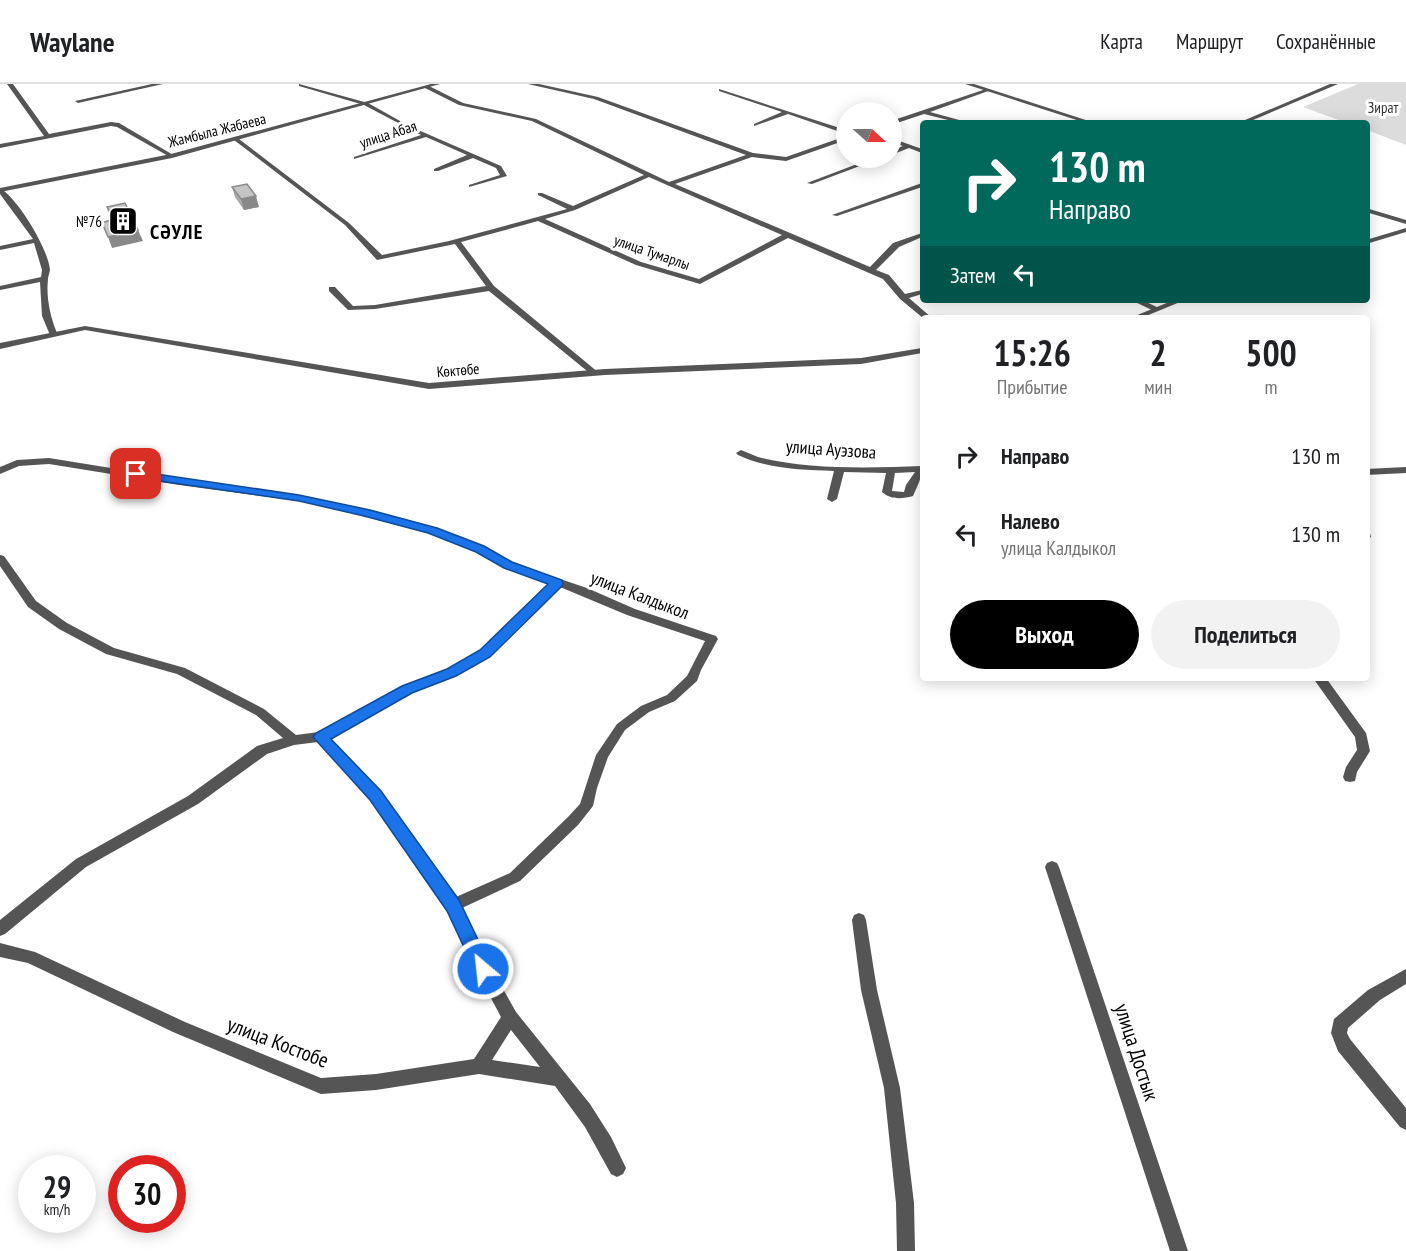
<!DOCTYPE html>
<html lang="ru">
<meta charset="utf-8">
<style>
body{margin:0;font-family:"PT Sans Narrow",sans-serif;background:#f2f2f2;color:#202124;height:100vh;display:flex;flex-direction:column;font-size:22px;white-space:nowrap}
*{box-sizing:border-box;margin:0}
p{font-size:20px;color:#757577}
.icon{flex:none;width:33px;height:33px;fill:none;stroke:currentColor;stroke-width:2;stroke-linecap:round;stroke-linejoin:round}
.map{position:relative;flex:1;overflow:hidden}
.panel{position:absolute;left:920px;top:231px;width:450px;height:366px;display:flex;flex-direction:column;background:#fff;border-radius:6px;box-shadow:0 3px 15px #0003}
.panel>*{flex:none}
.banner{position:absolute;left:920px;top:36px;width:450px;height:183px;border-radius:6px;box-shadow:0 3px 15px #0003;background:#00695c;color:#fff;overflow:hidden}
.needle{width:39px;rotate:111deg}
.buttons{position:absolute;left:836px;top:18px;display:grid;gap:12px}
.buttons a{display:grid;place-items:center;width:66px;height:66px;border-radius:50%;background:#fff;box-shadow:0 3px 15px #0003;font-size:30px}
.speed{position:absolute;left:18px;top:1071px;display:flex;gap:12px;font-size:30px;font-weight:700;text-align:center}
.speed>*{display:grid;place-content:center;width:78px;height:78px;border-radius:50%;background:#fff;box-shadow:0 3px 15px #0003;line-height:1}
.speed small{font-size:15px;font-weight:400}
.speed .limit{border:9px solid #d22;background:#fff;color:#111}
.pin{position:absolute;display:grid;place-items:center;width:51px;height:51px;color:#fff;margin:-26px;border-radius:12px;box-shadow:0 3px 9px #0006}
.me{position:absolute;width:66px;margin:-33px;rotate:332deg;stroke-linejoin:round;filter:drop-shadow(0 0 4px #0008)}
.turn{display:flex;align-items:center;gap:21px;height:126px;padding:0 30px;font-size:27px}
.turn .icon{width:78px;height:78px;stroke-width:2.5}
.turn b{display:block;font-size:42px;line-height:51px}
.then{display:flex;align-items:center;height:57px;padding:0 30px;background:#0003;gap:12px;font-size:22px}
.eta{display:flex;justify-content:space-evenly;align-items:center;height:102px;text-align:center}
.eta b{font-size:36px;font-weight:700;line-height:42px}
.button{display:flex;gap:12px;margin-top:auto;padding:12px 30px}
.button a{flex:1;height:69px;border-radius:36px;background:#000;color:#fff;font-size:24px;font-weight:700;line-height:69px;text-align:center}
.button a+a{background:#f2f2f2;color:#202124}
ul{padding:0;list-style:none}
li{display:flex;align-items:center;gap:18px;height:78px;padding:0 30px}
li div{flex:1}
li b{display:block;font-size:22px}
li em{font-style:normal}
header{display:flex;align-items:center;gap:36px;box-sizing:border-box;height:84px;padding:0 30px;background:#fff;border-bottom:2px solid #e0e0e0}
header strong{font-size:28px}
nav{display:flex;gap:33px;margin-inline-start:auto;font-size:21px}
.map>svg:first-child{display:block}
</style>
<header>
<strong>Waylane</strong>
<nav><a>Карта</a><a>Маршрут</a><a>Сохранённые</a></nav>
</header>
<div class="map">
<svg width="1406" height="1167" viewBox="0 0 1406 1167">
<rect width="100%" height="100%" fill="#fff"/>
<!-- green -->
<path fill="#dcdcdc" d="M1358,0H1406V61L1367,46L1366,39H1347L1303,23Z"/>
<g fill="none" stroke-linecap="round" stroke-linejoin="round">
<!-- minor -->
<path fill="#555" fill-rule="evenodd" d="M7,0H13L49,50L111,38L119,39L175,72L170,73L117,43L111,42L0,64V60L44,52Z
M152,0H163L78,19L75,17Z
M299,0L368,19L409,42L501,82L507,92L469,103V101L500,91L496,84L473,74L438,87H434V85L467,71L426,53L354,75V73L421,51L364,21L299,2Z
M528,0H539L598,13L753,69L786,73L846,52V56L786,77L752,73L675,100L870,183L893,159L922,149V153L899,163L876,186L889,191L905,210L922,206V210L909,214L932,234H923L900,215L883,195L788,154L700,200L636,181L538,137L461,158L494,202L599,289L592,291L489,207L375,225L348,226L329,207V203H335L353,222L375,221L486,202L455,160L377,176L345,141L234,56L239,55L349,139L382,171L449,157L567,125L538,111V109H542L573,122L644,91L532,37L459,21L425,4V2H429L463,19L536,35L669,98L746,71L594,15ZM649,93L667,101L782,151L699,195L641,178L545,135L575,126Z
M719,5L846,46V50L788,30L754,42V40L782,28L719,7Z
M986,5L991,6L930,28L970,39H960L924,30L891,41V37Z
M891,54L922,65V69L909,64L891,71V67L903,62L891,58Z
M873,74H881L812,100L807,99Z
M922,99V103L837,132L832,131Z
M0,104C18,115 48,164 50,186C50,187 48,193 48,195C46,213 50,232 57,249L56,251H50L42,232L40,198L0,206V202L41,193L42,186L34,159L0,166V162L33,155L0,110Z
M1131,216H1142L1161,225L1154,227Z
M741,366C747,368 752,371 758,373C807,386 872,384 922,382C923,392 917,403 913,412C902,415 891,416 882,408L886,389L844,388L837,415L832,418L827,415L834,387C802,386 767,385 738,371L736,369ZM915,388L906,401L904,408L892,407L895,389Z
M49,374L179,395L299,411L370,426L436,445L484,463L512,479L587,504L635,525L716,552L718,555L701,586L697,597L675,617L649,628L625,646L608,673L597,704L593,722L578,741L520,797L462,824L472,850L516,928L590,1020L611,1053L626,1084L623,1090L617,1093L611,1090L585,1043L555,1002L479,990L376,1006L321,1010L173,948L28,879L0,873V859L35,868L185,938L321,994L376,990L474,975L501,933L461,858L447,824L371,716L318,658L294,661L267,670L198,720L86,783L5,850L0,852V836L76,775L188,712L257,662L283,654L256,631L177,590L106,570L59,545L28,523L0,482V471L4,472L36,517L67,539L114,564L185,584L264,625L296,651L319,648L403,603L448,585L481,566L550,499L504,483L476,467L428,449L364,431L299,417L179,401L49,380L19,382L0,390V383L17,376ZM560,503L627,531L705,557L687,592L667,611L641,622L617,640L596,671L580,720L568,733L510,789L456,813L381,708L330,654L411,609L456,591L489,572ZM511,946L540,983L492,976Z
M1406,383V389L1366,391V385Z
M1366,448L1370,449L1371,453L1366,456Z
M1313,594H1326L1366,649L1370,667L1357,688L1355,697L1350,698L1345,697L1343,693L1346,683L1357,666L1355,653Z
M1052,777L1057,779L1059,783L1188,1167H1170L1045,783L1047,779Z
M859,829L864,831L866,836L877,906L900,1004L914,1119L915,1167H897L896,1119L884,1004L861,906L852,836L854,831Z
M1406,885V900L1380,916L1348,944L1347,949L1350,955L1406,1024V1046L1400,1043L1338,967L1331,949L1334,935L1368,906Z"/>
<!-- tertiary -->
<path fill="#555" fill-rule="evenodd" d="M431,0H440L172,74L0,108V104L171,70Z
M965,0H974L1095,39H1086Z
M1330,0H1338L1246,39H1238Z
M1366,124L1406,136V140L1366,128Z
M1406,144V148L1366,160V156Z
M1174,216H1185L1141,234H1130Z
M85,242L429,299L605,285L861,274L922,264V269L861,280L605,291L429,305L85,246L0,265V259Z"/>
</g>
<!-- wall -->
<path fill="#a9a9a9" d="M232,103L259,123L244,126L235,113Z"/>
<!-- shaded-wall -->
<path fill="#898989" d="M256,112L259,123L244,126L241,115Z
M138,146L143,157L112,164L108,153Z"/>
<!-- building -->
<path fill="#c4c4c4" stroke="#898989" stroke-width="1.5" d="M247,100L256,112L241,115L232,103Z
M125,119L138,146L108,153L102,139L113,135L107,123Z"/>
<!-- route -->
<path fill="#1a73e8" stroke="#114b97" stroke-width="1.5" d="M136,387L299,411L370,426L437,444L484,462L512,478L562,496L563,499L562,502L490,573L456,592L412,609L331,655L381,707L459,816L492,885L489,891L483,893L477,891L447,827L370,716L313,653L316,649L402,602L447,585L480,566L548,500L504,484L476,468L428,449L364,432L299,417L132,393L131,390Z"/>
<!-- icons -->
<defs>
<g id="building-square" transform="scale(1.5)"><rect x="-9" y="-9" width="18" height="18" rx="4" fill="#000" stroke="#fff"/><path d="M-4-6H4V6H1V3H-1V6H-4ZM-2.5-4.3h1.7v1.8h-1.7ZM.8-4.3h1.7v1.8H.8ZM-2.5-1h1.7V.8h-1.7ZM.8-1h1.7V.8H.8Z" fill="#fff"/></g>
</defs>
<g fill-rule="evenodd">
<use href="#building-square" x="123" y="137"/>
</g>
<g text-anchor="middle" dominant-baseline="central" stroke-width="6" stroke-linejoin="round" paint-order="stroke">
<!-- far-park labels -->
<g font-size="15" fill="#333" stroke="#fff">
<text x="1383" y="23">Зират</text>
</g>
<!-- far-street labels -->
<g font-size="15" fill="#000" stroke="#fff">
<text transform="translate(217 46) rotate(-14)">Жамбыла Жабаева</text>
<text transform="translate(388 50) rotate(-18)">улица Абая</text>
<text transform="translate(652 168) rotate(19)">улица Тумарлы</text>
<text transform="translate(458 286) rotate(-5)">Көктөбе</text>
</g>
<!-- far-poi labels -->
<g font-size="15" fill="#000" stroke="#fff" text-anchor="end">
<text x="102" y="137">№76</text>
</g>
<!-- street labels -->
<g font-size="18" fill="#000" stroke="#fff">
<text transform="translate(831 365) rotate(4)">улица Ауэзова</text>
<text transform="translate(640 511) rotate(21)">улица Калдыкол</text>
</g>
<!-- far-district labels -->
<g font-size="20" font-weight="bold" letter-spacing="1.5" fill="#000" stroke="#fff">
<text x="177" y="148">СӘУЛЕ</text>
</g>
<!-- near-street labels -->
<g font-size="21" fill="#000" stroke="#fff">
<text transform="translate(278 958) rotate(21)">улица Костобе</text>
<text transform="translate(1137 968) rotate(72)">улица Достык</text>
</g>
</g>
</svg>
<div class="buttons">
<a><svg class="needle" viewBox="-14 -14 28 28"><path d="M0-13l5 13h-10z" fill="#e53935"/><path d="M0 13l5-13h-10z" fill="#757577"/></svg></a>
</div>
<div class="speed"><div>29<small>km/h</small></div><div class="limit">30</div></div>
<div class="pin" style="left:136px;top:390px;background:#d93025"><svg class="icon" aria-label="arrive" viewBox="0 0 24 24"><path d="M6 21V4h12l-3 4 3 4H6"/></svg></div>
<svg class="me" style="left:483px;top:885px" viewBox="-20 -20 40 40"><circle r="17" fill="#1a73e8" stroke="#fff" stroke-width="3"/><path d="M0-11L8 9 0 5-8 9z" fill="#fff"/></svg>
<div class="banner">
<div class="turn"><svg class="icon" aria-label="right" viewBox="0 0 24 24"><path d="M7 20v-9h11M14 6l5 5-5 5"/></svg><div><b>130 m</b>Направо</div></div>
<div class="then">Затем<svg class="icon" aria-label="left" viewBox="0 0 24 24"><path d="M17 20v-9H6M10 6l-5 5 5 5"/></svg></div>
</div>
<section class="panel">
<div class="eta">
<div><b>15:26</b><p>Прибытие</p></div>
<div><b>2</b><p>мин</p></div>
<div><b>500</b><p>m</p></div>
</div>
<ul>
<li><svg class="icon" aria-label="right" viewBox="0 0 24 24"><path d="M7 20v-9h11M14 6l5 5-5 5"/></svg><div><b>Направо</b></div><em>130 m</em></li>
<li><svg class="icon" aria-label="left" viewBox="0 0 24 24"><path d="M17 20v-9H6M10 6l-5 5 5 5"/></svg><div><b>Налево</b><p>улица Калдыкол</p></div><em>130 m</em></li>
</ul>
<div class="button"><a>Выход</a><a>Поделиться</a></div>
</section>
</div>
